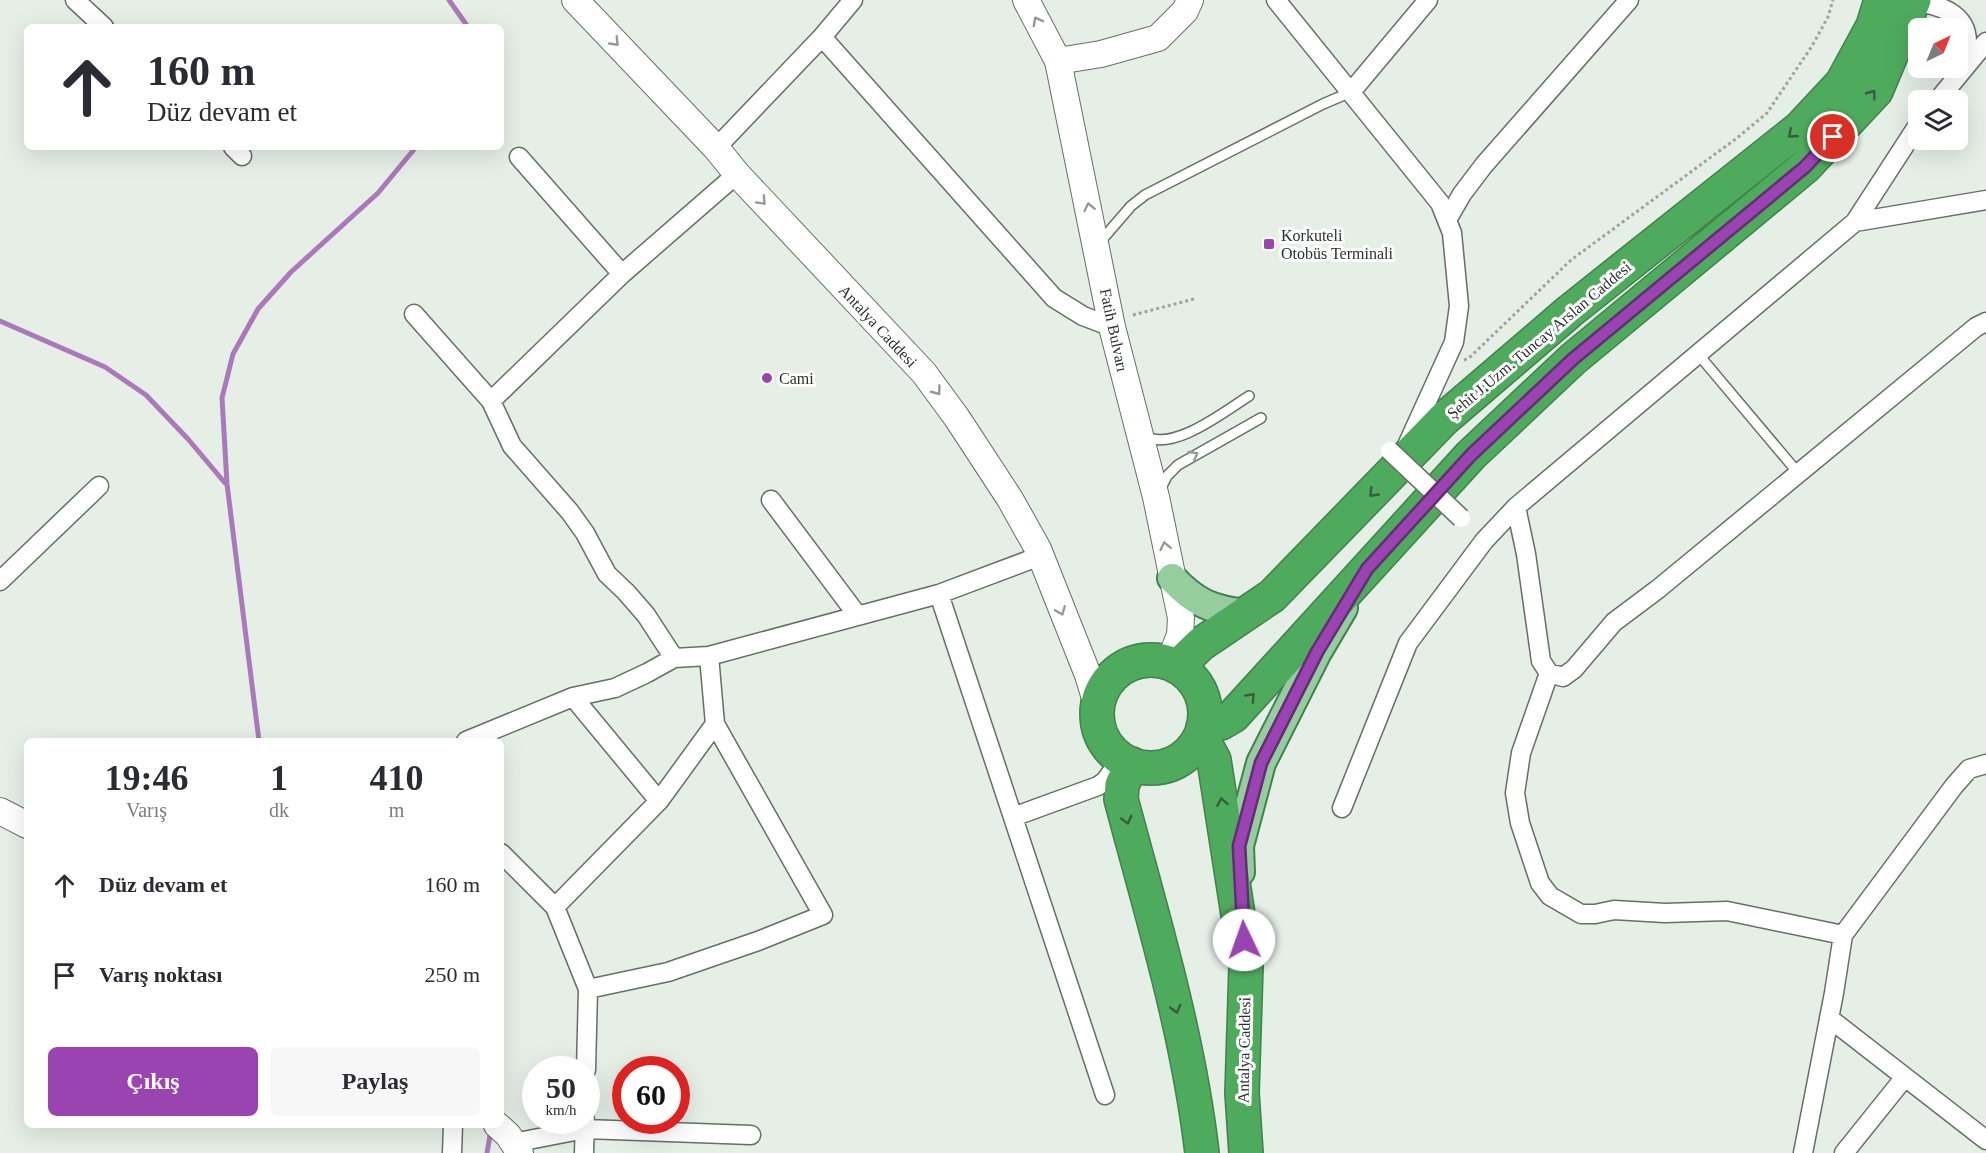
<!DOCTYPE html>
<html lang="tr">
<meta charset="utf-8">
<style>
body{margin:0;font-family:Georgia,serif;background:#f7f7f7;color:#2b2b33;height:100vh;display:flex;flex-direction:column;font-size:22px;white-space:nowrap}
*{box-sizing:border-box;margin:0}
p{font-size:20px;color:#7c7c81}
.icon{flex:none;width:33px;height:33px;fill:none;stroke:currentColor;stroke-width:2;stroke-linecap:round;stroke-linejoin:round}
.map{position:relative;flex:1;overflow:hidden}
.sheet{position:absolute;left:24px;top:738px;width:480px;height:390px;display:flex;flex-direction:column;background:#fff;border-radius:9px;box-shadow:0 6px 24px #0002}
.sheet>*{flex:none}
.top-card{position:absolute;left:24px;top:24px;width:480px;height:126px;border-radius:9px;box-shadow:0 6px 24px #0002;background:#fff;color:#2b2b33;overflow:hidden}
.needle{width:39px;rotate:43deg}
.controls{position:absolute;left:1908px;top:18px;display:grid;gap:12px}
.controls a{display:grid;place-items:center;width:60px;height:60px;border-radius:9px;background:#fff;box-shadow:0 6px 24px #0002;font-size:30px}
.speed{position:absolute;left:522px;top:1056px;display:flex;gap:12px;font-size:30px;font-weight:700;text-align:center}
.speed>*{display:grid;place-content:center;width:78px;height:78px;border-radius:50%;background:#fff;box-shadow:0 6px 24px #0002;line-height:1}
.speed small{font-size:15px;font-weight:400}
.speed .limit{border:9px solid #d22;background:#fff;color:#111}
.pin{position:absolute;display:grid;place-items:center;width:51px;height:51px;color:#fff;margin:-26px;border:3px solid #fff;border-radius:50%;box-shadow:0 2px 6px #0007}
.me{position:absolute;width:66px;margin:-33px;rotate:357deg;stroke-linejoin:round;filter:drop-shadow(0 0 4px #0008)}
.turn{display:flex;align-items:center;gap:21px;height:126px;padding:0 24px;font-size:27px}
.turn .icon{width:78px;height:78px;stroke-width:2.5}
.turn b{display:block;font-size:42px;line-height:51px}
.eta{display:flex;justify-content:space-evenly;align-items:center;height:102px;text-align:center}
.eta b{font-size:36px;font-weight:700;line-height:42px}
.primary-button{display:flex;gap:12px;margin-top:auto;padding:12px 24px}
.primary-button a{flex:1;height:69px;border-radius:9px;background:#9a44b1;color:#fff;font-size:24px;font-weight:700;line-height:69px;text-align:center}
.primary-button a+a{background:#f7f7f7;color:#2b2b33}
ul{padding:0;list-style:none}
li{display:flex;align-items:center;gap:18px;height:90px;padding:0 24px}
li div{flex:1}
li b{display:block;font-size:22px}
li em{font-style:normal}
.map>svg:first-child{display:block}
</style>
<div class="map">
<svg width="1986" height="1153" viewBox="0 0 1986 1153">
<rect width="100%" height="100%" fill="#e5efe6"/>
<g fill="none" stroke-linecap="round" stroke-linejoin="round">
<!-- stream -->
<path stroke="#ab79ba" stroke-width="5" d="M449,0L468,27
M0,321L105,367L146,395L188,439L225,483
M259,741L227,484L222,398L233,354L258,309L291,272L378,193L416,147
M487,1153L491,1130"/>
<!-- lane casing -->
<g stroke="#666f66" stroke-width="12">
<path id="lane" d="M1100,242L1131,206L1145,195L1323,104L1351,92
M1698,354L1799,474
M1144,435C1171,454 1225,411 1249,396
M1160,490L1167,476L1178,465L1261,418"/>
</g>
<!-- street casing -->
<g stroke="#666f66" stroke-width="21">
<path id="street" d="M75,0L104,27
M1276,0L1440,203L1452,233L1459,306L1454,342L1408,443
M1913,2C1937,4 1968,12 1967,44C1966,53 1963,63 1961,72
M822,37L853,0
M1351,92L1428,0
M1938,100L1986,42
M233,147L242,156
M716,148L822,37L1054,298L1083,316L1112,327
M519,157L622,274
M1447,220L1462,194L1484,165L1629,0
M1855,222L1986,200
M414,314L491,401L512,446L570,512L585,533L607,574L626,592L646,615L674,658
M491,401L622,274L737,174
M771,500L858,616
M1516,507L1526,554L1541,661L1549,673L1563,677L1574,669L1614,622L1658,589L1976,327L1986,322
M0,581L99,486
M939,594L1105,1095
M1549,673L1521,753L1515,793L1520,823L1540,883L1550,896L1581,914H1595L1614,910L1665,913L1727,911L1843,935
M573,697L659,801
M466,741L573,697L615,688L647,673L674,658L709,656L939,594L1040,556
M1342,808L1408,643L1484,541L1516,507L1855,222L1918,125
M1013,817L1098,786L1105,781L1121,759
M501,853L555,907
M588,989L668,972L758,941L823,915L715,724
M1829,1018L1986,1140
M586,1070L588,989L555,907L659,801L715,724L709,656
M513,1143L585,1129L751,1135
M452,1153L453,1125
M584,1153L585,1120
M1803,1153L1834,993L1843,935L1954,786L1969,769L1986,764
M1844,1153L1905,1077"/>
</g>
<!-- secondary casing -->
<g stroke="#666f66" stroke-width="28">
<path id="secondary" d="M575,0L716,148L737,174L924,373L957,418L1010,499L1038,549L1088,675L1098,708
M1026,0L1058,61L1112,327L1156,497L1181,618L1180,635L1169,663
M1058,61L1101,54L1158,38L1185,11L1190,0
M0,811L27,825
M497,1125L508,1135L520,1153"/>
</g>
<!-- primary casing -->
<g stroke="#42804c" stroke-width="32">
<path id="primary" d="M1172,578C1195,603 1212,610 1246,614
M1240,872L1239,846L1261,763L1317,652L1343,608"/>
</g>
<!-- highway casing -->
<g stroke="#42804c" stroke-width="36">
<path id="highway" d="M1097 714a54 54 0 1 1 108 0a54 54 0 1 1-108 0Z
M1177,667L1201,644L1272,596L1444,419L1570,311L1800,128L1842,83L1873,26L1881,0
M1203,727L1221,723L1233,716L1471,455L1573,359L1805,167L1876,91L1914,0
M1201,736L1214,760L1246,966L1242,1093L1246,1153
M1132,764L1122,785L1121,799C1152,916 1188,1032 1202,1153"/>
</g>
<!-- path -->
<path stroke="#9ca49d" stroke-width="3" stroke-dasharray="3 3" stroke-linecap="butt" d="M1133,315L1194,299
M1464,360L1469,358L1571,260L1737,138L1767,113L1812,46L1828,17L1833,0"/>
<!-- lane -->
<use href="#lane" stroke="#fff" stroke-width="9"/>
<!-- street -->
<use href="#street" stroke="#fff" stroke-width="18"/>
<!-- secondary -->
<use href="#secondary" stroke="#fff" stroke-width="26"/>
<!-- primary -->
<use href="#primary" stroke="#95cd9e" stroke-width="28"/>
<!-- highway -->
<use href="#highway" stroke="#4eab5d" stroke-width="33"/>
<!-- street-bridge casing -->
<g stroke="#666f66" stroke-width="21" stroke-linecap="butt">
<path id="street-bridge" d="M1390,451L1461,518"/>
</g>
<!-- street-bridge -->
<use href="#street-bridge" stroke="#fff" stroke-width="18"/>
</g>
<!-- one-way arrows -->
<defs><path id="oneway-chevron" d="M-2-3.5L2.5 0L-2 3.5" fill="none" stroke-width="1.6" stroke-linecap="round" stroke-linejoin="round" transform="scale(1.5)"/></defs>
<g stroke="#969896">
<use href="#oneway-chevron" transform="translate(1037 21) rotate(-118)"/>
<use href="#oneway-chevron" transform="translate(615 42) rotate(46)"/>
<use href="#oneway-chevron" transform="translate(762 201) rotate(47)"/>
<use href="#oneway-chevron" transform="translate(1089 207) rotate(-102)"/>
<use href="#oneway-chevron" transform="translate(937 391) rotate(53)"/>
<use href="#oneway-chevron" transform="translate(1194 455) rotate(-30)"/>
<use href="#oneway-chevron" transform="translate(1165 546) rotate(-102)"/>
<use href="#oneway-chevron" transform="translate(1061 611) rotate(68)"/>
</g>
<g stroke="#395c3e">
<use href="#oneway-chevron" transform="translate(1872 94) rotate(-53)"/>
<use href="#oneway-chevron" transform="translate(1792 134) rotate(139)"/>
<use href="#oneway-chevron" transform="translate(1373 493) rotate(134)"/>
<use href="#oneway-chevron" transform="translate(1251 697) rotate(-47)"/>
<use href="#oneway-chevron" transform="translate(1222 802) rotate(-100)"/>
<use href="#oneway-chevron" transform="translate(1127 820) rotate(75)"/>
<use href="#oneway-chevron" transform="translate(1176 1009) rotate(75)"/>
</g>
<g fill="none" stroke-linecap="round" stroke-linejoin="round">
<!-- route casing -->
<g stroke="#642c73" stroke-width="15">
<path id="route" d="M1244,940L1239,846L1261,763L1317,652L1367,569L1471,455L1573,359L1805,167L1833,137"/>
</g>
<!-- route -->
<use href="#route" stroke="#9a44b1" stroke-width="10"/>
</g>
<!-- markers -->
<g fill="#9a44b1" stroke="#fff" stroke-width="2">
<rect x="1263" y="238" width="12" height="12" rx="3"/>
<circle cx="767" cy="378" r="6"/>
</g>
<g text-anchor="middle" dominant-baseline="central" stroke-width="6" stroke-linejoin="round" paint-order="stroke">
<!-- poi labels -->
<g font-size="16" fill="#2d312d" stroke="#fff" text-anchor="start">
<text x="1281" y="235">Korkuteli<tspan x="1281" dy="18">Otobüs Terminali</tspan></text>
<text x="779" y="378">Cami</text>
</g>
<!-- street labels -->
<g font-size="16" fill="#2d312d" stroke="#fff">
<text transform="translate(878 326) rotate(47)">Antalya Caddesi</text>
<text transform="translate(1114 330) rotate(78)">Fatih Bulvarı</text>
<text transform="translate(1539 340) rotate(-40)">Şehit J.Uzm. Tuncay Arslan Caddesi</text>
<text transform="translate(1244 1050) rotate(-89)">Antalya Caddesi</text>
</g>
</g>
</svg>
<div class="controls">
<a><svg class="needle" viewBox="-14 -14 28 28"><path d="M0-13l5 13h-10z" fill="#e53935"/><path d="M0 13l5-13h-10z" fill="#7c7c81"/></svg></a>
<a><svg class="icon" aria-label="layers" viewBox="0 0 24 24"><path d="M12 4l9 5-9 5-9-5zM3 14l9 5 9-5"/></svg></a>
</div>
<div class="speed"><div>50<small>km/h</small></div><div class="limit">60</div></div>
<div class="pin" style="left:1833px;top:137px;background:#d93025"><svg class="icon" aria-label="arrive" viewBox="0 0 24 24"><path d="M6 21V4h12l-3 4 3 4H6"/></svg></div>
<svg class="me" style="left:1244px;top:940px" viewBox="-20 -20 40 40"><circle r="19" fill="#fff"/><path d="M0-13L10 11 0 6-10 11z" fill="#9a44b1"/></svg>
<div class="top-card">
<div class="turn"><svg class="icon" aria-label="ahead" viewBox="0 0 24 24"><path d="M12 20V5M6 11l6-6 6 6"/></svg><div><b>160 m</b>Düz devam et</div></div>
</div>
<section class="sheet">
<div class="eta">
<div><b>19:46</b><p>Varış</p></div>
<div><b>1</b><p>dk</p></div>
<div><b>410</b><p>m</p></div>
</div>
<ul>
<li><svg class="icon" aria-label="ahead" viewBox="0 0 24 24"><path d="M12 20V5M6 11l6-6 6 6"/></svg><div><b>Düz devam et</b></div><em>160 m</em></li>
<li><svg class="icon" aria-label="arrive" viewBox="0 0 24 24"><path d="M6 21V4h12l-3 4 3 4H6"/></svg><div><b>Varış noktası</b></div><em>250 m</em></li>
</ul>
<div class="primary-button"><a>Çıkış</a><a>Paylaş</a></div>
</section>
</div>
